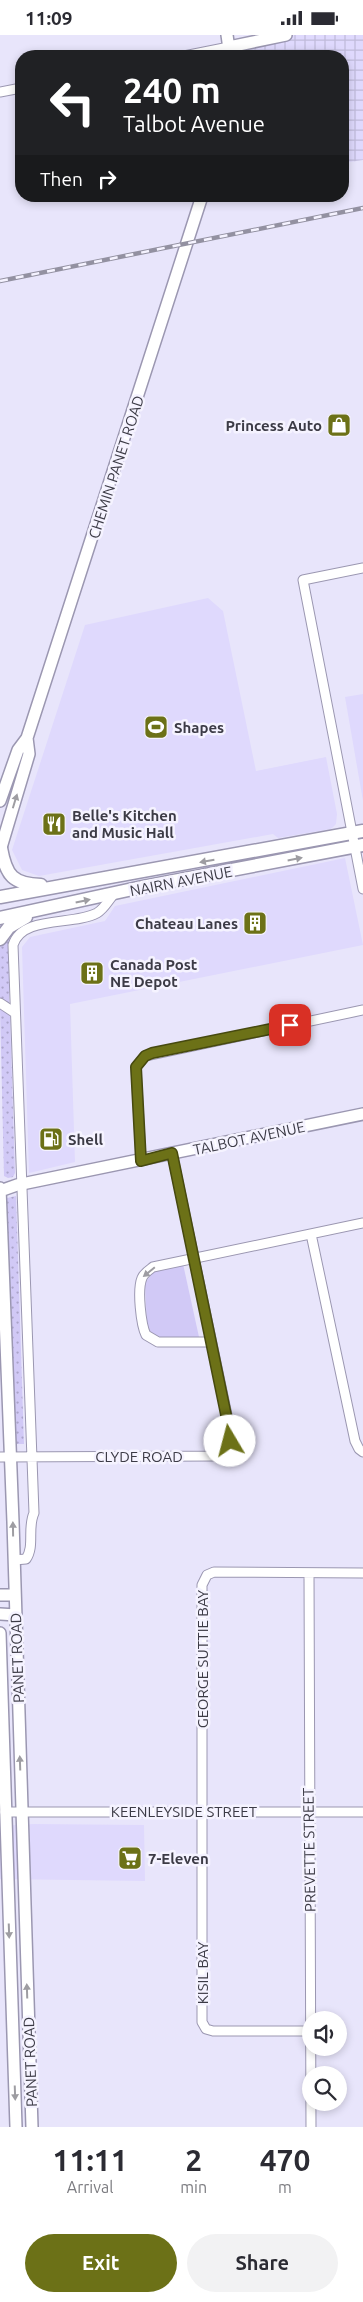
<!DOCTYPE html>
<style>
body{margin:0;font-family:Ubuntu,sans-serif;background:#f2f2f3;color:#2b2b33;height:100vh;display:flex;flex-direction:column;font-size:19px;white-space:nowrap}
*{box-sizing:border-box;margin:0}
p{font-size:16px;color:#7c7c81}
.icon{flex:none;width:28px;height:28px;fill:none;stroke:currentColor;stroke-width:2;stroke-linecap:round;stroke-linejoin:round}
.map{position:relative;height:2092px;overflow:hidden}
.details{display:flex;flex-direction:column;background:#fff;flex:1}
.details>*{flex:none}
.guide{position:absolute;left:15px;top:15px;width:334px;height:152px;border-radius:20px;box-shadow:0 2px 8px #0003;background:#202124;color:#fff;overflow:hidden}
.tools{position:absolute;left:302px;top:1976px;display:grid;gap:10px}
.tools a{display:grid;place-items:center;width:45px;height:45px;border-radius:50%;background:#fff;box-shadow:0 2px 8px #0003;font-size:25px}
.pin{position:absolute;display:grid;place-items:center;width:42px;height:42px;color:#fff;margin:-21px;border-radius:10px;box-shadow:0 2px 8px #0006}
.me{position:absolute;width:55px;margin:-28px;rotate:352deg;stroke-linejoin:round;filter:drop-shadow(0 0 4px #0008)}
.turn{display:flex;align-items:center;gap:18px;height:105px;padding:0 25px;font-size:22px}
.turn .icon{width:65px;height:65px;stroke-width:2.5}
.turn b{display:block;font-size:35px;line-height:42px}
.then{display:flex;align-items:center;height:48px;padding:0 25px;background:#0003;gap:10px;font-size:19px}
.eta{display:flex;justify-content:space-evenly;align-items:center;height:85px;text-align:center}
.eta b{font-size:30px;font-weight:600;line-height:35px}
.cta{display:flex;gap:10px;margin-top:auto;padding:10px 25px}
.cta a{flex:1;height:58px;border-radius:30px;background:#6c7117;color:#fff;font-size:20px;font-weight:600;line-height:58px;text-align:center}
.cta a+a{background:#f2f2f3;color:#2b2b33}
.status{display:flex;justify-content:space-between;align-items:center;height:35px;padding:0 25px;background:#fff;direction:ltr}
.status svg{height:14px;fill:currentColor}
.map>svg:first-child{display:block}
</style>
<div class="status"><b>11:09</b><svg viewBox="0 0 49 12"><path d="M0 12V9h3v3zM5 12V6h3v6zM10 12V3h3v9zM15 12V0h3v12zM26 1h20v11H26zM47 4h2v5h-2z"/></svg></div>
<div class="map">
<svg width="363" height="2092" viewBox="0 0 363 2092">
<defs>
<pattern id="industrial-grid" width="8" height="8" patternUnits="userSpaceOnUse" patternTransform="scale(1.25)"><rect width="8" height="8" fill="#dfd9fd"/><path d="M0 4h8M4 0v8" fill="none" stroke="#c0bbda"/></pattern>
<pattern id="grass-dots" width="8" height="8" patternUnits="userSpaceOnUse" patternTransform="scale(1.25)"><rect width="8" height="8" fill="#d1c9f6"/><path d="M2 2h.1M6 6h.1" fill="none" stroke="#aba4c9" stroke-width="1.8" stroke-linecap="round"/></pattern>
</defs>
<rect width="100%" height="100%" fill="#e8e5fb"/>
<!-- built -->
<path fill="#dfd9fd" d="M208,563L223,576L256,736L326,722L337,779L336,789L331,794L278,803L273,799L39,841L22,835L12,815L85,590Z
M363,659V766L345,662Z
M345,823L363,910L70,969L75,1127L29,1138L22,912L30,902L105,886L115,871Z
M34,1789L144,1790L145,1846L0,1844V1791Z"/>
<!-- industrial -->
<path fill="url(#industrial-grid)" d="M286,0H363V125L343,128L342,21H230L229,12Z"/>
<!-- grass -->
<path fill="url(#grass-dots)" d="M9,901V969L0,963V909Z
M0,973L10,981L15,1138L13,1142L8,1143L4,1141Z
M16,1161L24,1409H13L5,1167L7,1163Z"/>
<!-- park -->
<path fill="#d1c9f6" d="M183,1229L199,1302H160L152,1299L147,1291L145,1248L154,1236Z"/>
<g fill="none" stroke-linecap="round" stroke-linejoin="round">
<!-- minor casing -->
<g stroke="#9b97b1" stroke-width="11">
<path id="minor" d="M184,21L229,12
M0,57L21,53
M363,533L303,545L363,854
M0,968L15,978
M141,1125L136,1032L145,1021L363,975
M311,1199L355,1406L359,1414L363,1417
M211,1307H158L146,1300C141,1290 137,1255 142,1243C144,1238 149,1235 153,1232L363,1188
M0,1422L216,1421L227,1413L231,1399L172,1118
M14,1525L26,1524C35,1511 27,1493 34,1478L13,910C22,880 73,891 97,878C104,874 108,866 113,860
M309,1538L311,2092
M5,1777H363
M310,1996H213L206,1994L202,1987V1550L207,1540L214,1537L363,1538"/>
</g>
<!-- tertiary casing -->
<g stroke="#9b97b1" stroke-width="14">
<path id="tertiary" d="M227,0L230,21
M229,12L286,0
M0,766L18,715L27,703L202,161
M0,816L29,719L27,703
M0,1153L13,1487L32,2092
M0,1156L17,1150L363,1079
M0,1560H15
M0,1579L16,1580
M0,1598L16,2092"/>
</g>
<!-- secondary casing -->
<g stroke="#9b97b1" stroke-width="15">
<path id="secondary" d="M1,813C6,841 13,849 41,850
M0,862L363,796
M0,883L142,852L363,810
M0,904L9,892L26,882"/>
</g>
<!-- minor -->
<use href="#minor" stroke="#fff" stroke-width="9"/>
<!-- tertiary -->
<use href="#tertiary" stroke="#fff" stroke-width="11"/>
<!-- secondary -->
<use href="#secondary" stroke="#fff" stroke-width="12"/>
<!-- rail casing -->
<g stroke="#9391a1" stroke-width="4.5">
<path id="rail" d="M0,246L363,173"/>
</g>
<!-- rail -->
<use href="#rail" stroke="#f5f3ff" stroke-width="2.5" stroke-dasharray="8" stroke-linecap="butt"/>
</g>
<!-- one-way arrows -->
<defs><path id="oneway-solid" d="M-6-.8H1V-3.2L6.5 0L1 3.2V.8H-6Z" transform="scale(1.25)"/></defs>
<g fill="#9e9da2">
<use href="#oneway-solid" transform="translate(15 766) rotate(-73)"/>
<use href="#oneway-solid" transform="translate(295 824) rotate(-11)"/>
<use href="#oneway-solid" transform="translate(207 826) rotate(170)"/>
<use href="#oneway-solid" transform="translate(83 866) rotate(-12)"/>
<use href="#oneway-solid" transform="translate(149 1237) rotate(141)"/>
<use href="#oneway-solid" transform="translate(13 1494) rotate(-91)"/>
<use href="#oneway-solid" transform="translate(20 1728) rotate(-92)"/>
<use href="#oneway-solid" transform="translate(9 1896) rotate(88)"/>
<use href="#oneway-solid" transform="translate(27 1956) rotate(-92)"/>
<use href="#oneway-solid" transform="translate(15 2058) rotate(88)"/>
</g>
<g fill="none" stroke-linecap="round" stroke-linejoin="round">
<!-- route casing -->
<g stroke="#46490f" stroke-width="12">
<path id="route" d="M230,1406V1399L172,1118L141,1126L136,1032L145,1021L152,1018L290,990"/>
</g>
<!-- route -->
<use href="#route" stroke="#6c7117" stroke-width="9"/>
</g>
<!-- icons -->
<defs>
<g id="shop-square" transform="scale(1.25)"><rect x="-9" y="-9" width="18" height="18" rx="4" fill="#6c7117" stroke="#f5f3ff"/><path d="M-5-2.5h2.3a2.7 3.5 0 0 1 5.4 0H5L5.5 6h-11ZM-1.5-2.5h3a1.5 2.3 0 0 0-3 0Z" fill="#fff"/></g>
<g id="stadium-square" transform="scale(1.25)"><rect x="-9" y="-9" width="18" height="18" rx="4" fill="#6c7117" stroke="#f5f3ff"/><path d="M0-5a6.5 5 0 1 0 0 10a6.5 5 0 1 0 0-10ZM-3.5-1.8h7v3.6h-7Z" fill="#fff"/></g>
<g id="restaurant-square" transform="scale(1.25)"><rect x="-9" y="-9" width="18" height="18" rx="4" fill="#6c7117" stroke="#f5f3ff"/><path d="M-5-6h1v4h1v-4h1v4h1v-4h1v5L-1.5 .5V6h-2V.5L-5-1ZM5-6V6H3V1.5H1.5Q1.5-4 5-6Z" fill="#fff"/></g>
<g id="building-square" transform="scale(1.25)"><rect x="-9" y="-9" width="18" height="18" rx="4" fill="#6c7117" stroke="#f5f3ff"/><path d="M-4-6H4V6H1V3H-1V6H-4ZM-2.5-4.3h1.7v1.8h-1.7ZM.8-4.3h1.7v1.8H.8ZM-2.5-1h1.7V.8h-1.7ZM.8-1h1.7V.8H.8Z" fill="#fff"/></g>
<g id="fuel-square" transform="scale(1.25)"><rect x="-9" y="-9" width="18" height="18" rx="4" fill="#6c7117" stroke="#f5f3ff"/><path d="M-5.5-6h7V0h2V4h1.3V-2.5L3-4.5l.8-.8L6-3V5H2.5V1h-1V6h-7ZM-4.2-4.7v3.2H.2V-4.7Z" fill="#fff"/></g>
<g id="supermarket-square" transform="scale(1.25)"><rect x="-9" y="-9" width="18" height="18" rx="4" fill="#6c7117" stroke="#f5f3ff"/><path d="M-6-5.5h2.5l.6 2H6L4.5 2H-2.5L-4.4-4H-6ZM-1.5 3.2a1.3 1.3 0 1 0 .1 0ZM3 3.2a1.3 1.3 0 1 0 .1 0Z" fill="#fff"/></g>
</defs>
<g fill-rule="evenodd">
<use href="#shop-square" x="339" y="390"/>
<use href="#stadium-square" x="156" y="692"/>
<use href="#restaurant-square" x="54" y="789"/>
<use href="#building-square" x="255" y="888"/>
<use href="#building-square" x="92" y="938"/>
<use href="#fuel-square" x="51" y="1104"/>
<use href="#supermarket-square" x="130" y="1823"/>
</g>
<g text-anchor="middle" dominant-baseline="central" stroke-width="5" stroke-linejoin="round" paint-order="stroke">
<!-- poi labels -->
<g font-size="15" font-weight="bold" fill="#3c3b46" stroke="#f5f3ff" text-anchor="start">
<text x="322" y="390" text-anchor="end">Princess Auto</text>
<text x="174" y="692">Shapes</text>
<text x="72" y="780">Belle's Kitchen<tspan x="72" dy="17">and Music Hall</tspan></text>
<text x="238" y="888" text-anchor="end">Chateau Lanes</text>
<text x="110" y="929">Canada Post<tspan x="110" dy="17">NE Depot</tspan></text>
<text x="68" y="1104">Shell</text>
<text x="148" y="1823">7-Eleven</text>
</g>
<!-- street labels -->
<g font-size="15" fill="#3c3b46" stroke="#f5f3ff">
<text transform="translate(116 432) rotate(-72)">CHEMIN PANET ROAD</text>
<text transform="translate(181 846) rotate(-11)">NAIRN AVENUE</text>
<text transform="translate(249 1103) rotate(-12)">TALBOT AVENUE</text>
<text x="139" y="1421">CLYDE ROAD</text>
<text transform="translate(17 1623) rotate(-92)">PANET ROAD</text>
<text transform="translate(202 1624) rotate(-90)">GEORGE SUTTIE BAY</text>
<text x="184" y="1776">KEENLEYSIDE STREET</text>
<text transform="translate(309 1815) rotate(-91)">PREVETTE STREET</text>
<text transform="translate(202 1938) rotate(-90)">KISIL BAY</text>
<text transform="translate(30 2027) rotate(-92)">PANET ROAD</text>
</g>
</g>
</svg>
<div class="tools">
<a><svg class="icon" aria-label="sound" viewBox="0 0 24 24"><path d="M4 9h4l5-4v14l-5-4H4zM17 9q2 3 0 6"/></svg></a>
<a><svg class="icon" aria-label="search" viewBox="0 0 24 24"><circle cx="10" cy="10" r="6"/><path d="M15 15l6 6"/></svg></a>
</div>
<div class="pin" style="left:290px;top:990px;background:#d93025"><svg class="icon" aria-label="arrive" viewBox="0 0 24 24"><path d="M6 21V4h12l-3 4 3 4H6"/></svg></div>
<svg class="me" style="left:230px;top:1406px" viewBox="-20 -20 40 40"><circle r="19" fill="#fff"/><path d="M0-13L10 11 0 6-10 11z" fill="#6c7117"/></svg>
<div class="guide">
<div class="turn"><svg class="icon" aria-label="left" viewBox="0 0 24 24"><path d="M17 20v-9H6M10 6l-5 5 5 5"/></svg><div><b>240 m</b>Talbot Avenue</div></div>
<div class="then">Then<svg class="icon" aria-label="right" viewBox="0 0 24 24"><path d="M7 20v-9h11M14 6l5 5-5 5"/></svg></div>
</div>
</div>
<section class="details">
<div class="eta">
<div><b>11:11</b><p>Arrival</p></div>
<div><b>2</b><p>min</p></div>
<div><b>470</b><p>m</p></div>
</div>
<div class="cta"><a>Exit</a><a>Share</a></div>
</section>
